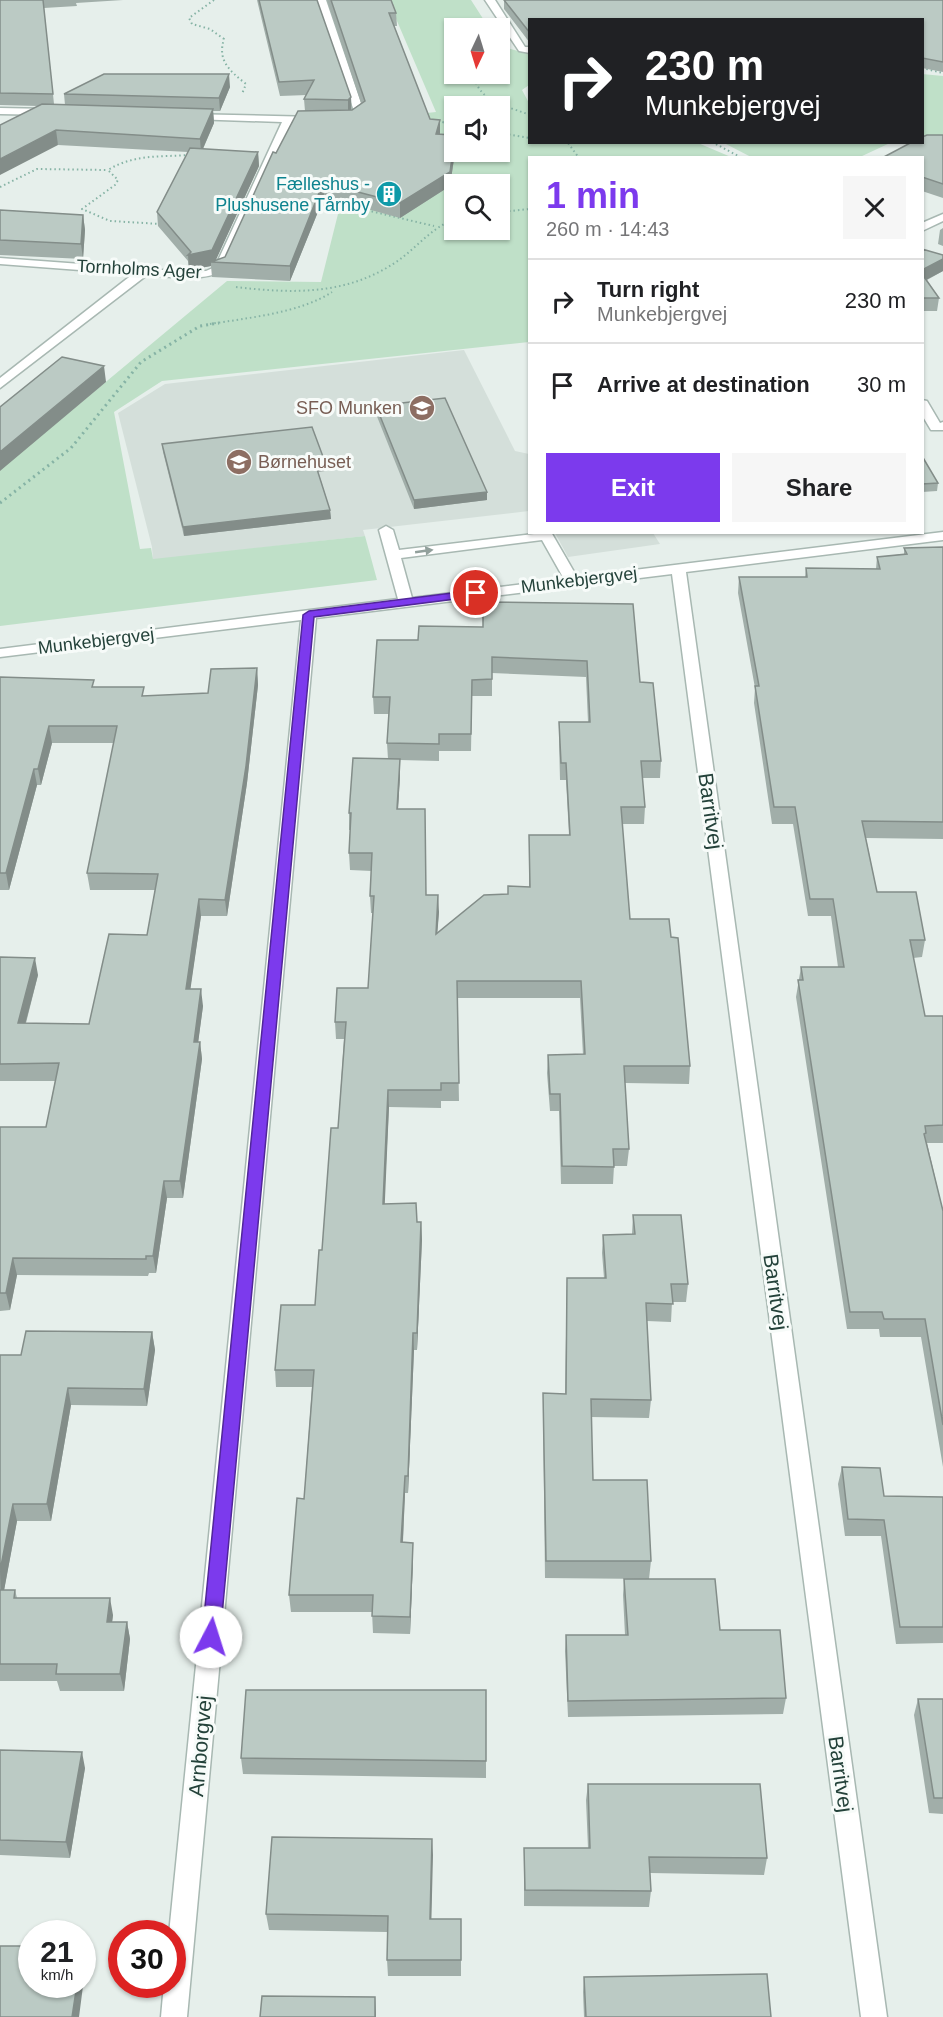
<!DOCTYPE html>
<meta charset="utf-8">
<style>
body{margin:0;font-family:Helvetica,sans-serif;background:#f6f6f6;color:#202124;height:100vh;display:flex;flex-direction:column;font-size:22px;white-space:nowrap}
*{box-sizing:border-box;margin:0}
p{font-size:20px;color:#757577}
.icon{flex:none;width:33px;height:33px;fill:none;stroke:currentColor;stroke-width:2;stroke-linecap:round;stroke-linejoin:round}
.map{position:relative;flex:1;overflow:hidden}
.sheet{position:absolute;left:528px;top:156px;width:396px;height:378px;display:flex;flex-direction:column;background:#fff;border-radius:0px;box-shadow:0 2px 4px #0004}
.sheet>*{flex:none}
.hud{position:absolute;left:528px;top:18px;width:396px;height:126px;border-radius:0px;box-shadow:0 2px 4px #0004;background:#202124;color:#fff;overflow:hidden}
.needle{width:39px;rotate:184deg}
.buttons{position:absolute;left:444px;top:18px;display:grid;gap:12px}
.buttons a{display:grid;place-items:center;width:66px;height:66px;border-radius:0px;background:#fff;box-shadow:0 2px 4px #0004;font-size:30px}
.speed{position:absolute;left:18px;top:1920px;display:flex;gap:12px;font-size:30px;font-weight:700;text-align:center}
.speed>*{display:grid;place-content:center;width:78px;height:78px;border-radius:50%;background:#fff;box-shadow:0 2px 4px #0004;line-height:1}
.speed small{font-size:15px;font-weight:400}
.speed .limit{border:9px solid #d22;background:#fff;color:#111}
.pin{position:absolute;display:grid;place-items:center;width:51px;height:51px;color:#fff;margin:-26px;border:3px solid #fff;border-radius:50%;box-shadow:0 2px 6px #0007}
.me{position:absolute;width:66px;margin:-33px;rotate:5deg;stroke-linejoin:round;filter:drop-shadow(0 0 4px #0008)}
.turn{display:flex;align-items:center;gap:21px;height:126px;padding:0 18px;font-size:27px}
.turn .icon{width:78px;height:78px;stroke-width:2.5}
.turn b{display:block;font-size:42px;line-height:51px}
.round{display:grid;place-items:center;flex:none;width:63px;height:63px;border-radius:0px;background:#f6f6f6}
.head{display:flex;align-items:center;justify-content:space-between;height:102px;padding:0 18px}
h1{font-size:36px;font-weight:700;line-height:45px;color:#7c3aed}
.primary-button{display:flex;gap:12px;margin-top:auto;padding:12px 18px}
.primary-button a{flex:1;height:69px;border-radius:0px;background:#7c3aed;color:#fff;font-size:24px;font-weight:700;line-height:69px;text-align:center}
.primary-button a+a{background:#f6f6f6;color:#202124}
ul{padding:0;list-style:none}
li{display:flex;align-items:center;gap:18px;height:84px;padding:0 18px;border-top:2px solid #e0e0e0}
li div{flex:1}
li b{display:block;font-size:22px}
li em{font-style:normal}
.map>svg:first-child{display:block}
</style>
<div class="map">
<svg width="943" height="2017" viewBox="0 0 943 2017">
<rect width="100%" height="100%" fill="#e6efeb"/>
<!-- built -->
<path fill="#d4dfda" d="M464,350L515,451L529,454V511L363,530L365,536L153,560L152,547L118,413L165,384Z
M555,533H653L660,544L568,557Z"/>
<!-- green -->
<path fill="#bfe0c8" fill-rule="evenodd" d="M388,0H471L489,28H454V74H500V46L529,54V85L522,90L529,103L530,142L698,143L731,157L530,158L529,342L162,381L114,412L140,549L151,548L153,559L365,536L377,580L0,626V470L227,281L321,282L338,214L312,202L381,118L436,112ZM454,106H500V152H454ZM454,184H500V230H454Z
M922,74L943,76V135L923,136Z
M724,143L890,142V143L860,157L753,158Z"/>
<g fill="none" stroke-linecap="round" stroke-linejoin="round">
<!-- minor casing -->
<g stroke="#a8b8b2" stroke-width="3">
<path id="minor" d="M316,0H326L364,112L356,121L344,122L339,119L354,111Z
M485,0H495L525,47H530V53L519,51Z
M0,108L49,109L54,112L49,115L0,114Z
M187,114L316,117L321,120L316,123L292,122L224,271C199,282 173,277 147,275L0,388V378L133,274L0,264V258L189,272L206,271L215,267L282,122L191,119L186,116Z
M943,214V221L922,231V223Z
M922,400L927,401L940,423L943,422V430H931L922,415Z
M386,526L393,530L399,550L551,532L577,577L943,532V540L686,572L887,2017H861L672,574L316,618L187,2017H161L164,1984H172V1934H169L301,620L0,657V649L398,599L379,530ZM542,540L564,579L412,598L401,558Z"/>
</g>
<!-- path-far1 -->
<path stroke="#86b3a5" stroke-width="2" stroke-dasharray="1.5 3" stroke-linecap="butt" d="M214,0L189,18L192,24L210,29L224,39C217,61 230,71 246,84L242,94
M922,68L943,73
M474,74C477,102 508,106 530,115
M500,120L509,109
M438,121L454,125
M500,133L530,138
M564,142L568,143L579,158
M712,142L742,158
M0,187L37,169L108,170
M319,199L434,226
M500,212L530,209
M161,224L110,221L82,209L115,185L118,180L108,170C134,154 161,157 190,155
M236,287C295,294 349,295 399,260C418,246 432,228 454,219
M210,324C247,318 300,313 332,292"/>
<!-- path -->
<path stroke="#86b3a5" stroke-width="3" stroke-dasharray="2 4" stroke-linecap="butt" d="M0,503L71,448L141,362L200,326L219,323"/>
<!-- minor -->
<use href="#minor" fill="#fff" fill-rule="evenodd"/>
</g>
<!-- wall -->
<path fill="#a1aea9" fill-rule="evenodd" d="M0,0H123L76,3L77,6L44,8L54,104L65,105L64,94L230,87L220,111H213L214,123L203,149L258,152L259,166L215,261L225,257L276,153L305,111L304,99L307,95L280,96L257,0H317L351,97L352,110L361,103L327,0H391L396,13L397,26H394L430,119L440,135L455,152L450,186L400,218L324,197L290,281L212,277L211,266L189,270L188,261L158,226L157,212L188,152L58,145L38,106L0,105Z
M504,0H943V72L922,68V20H530V43L504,9Z
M943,135V198L922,191V158Z
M0,210L83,215L85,230L83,259L0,255Z
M943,228V246L938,244L940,230Z
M922,249L943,255V271L927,280L939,298L937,311H922Z
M376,406L487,500L414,509L376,414Z
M162,444L325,471H318L330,510L331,519L184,536L163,452Z
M922,456L938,483L937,491L922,492Z
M943,547V839L866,838L877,892L925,940L922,957L913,958L925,1016H943V1143H927L943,1211V1467L921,1337H880L879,1329H847L796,997L801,967H838L831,916H808L793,824H772L754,703L755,688L738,593L739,577H805L806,568L876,569L877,557L904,554V548Z
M483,602L640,682L661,761L660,778H642L645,807L644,824H622L630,919L671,937L690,1066L689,1084L625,1083L629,1149L627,1166H614L613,1184H561L559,1111H550L547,1073L548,1055H583L580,998H457L459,1101H441V1108L389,1107L384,1204L417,1222H421L422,1240L417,1350H414L408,1493H405L403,1542L413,1543V1560L410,1634L373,1633L372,1612H291L289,1595L304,1499L312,1387H276L275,1370L315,1305L338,1128L344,1039H336L335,1022L368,988L373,913H371L370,896L372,871L350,870L349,853L351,830H349V813L388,759L387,743L389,714H374L373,697L418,640L483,627ZM492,673L586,677L588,722H559V739L560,780H566L569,835H529V887L508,894L437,933L439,912L426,895L398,809L400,776V760L439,761V751H471L472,696H492Z
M257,668L258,685L247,783L227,916H201L190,989L203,1006L198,1042H200L202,1059L183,1198H167L156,1273H149L148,1276L17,1275L10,1310L0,1311V1127H46L55,1081H0V957L38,975L26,1023L89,1024L147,935L155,890H90L87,873L114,743H52L41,785H37L9,890H0V677L95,687L145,696L208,693Z
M633,1215L688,1284L686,1302H672L671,1322L647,1321L651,1400L649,1418L591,1417L593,1480L651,1561L649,1579L545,1578L543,1411V1393L565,1394L567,1278H604L602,1253L603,1235L632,1234Z
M152,1332L155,1350L147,1406L71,1405L51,1521H17L4,1590H15L17,1598L113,1615L112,1622H127L130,1639L124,1691H60L57,1681H0V1355H21Z
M842,1467L884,1496L943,1497V1643L896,1644L881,1536H845L838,1484Z
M624,1579L720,1630L786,1698L783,1714L568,1717L565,1651L566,1635H625L623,1595Z
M486,1690V1778L243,1774L241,1758Z
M918,1699H943V1814L929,1813L914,1715Z
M0,1750L85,1768L70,1858L0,1855Z
M588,1784L767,1858L764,1875L650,1873L651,1891L649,1907L524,1906V1848H588L586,1800Z
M432,1839L431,1919H461V1976H388L387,1960V1932L269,1930L266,1914Z
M584,1977L771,2017H584L583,1992Z"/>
<!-- shaded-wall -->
<path fill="#838d89" d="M229,74L230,87L220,111L219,98Z
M351,97V110L348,114V100Z
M213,109L214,123L201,153L200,139Z
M440,120V134L436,149V134Z
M56,130L58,145L0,175V159Z
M454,143V152H455L450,186L400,218V203Z
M258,152L259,166L215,262H211V266L189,270L188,255L212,250Z
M323,183L324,197L290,281V266Z
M83,215L85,230L83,259L81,244Z
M943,259V271L922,282V270Z
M104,366L106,382L0,471V452Z
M325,462V471L315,472V463Z
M487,492V500L414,509V500Z
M330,510L331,519L184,536L183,527Z
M257,668L258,685L247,783L227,916L225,900Z
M49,726L52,743L41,785L38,769Z
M400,759V776L397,826V809Z
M34,769L37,785L9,890L6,873Z
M438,895L439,912L436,951V934Z
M199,899L201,916L188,1006L186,989Z
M35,958L38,975L21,1040L18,1023Z
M201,989L203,1006L196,1059L194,1042Z
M200,1042L202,1059L183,1198L180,1181Z
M388,1090L389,1107L384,1222L383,1204Z
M164,1181L167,1198L156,1273L153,1256Z
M421,1222L422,1240L417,1350V1333Z
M13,1258L17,1275L10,1310L6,1293Z
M152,1332L155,1350L147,1406L144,1389Z
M413,1333L414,1350L408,1493V1476Z
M68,1388L71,1405L51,1521L47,1504Z
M405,1476V1493L402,1559L401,1542Z
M13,1504L17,1521L1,1607L0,1571Z
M413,1543V1560L410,1634V1617Z
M110,1598L113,1615L110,1639L107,1622Z
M127,1622L130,1639L124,1691L120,1674Z
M82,1752L85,1768L70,1858L66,1842Z
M432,1839L433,1855L431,1935L430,1919Z
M82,1948L86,1963L79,2017H72L77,1984H82Z
M375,1997L376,2013V2017H375Z"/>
<!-- building -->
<path fill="#bbcac4" stroke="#838d89" stroke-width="1.5" d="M0,0H43L53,94L0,93Z
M259,0H317L351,97L348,100L304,99L314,80L279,82Z
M331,0H391L396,13H389L430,119L440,120L436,134L454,135V143L450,172L400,203L323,183L290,266L211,262L225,257L273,152L276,153L298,111L352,110L365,101Z
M504,0H943V62L922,58V20H530V33Z
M104,74H229L219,98L64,94Z
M42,104L213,109L200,139L56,130L0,159V125Z
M927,135H943V184L922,177V158H882L912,142H922V137Z
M190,148L258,152L212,250L188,255L191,252L157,212Z
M0,210L83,215L81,244L0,240Z
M922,249L943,255V259L922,270Z
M922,274L939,298H922Z
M62,357L104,366L0,452V407Z
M445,398L487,492L414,500L376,406Z
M312,427L325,462L315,463L330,510L183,527L162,444Z
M922,456L938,483L922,484Z
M943,547V822L862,821L877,892H916L925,940H910L925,1016H943V1125L925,1126L926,1133L924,1134L943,1211V1425L925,1319H884L882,1312H850L798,980H803L801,967H844L833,899H810L795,807H774L755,686H759L739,577H807L806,568L880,569L877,557L907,554L904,548Z
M483,602L633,604L640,682L653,683L661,761H641L645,807H621L630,919H669L671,937L678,938L690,1066H624L629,1149H613L614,1167L562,1166L560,1094H550L548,1055L585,1054L581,981H457L459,1083H441V1090H388L383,1204L416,1203L417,1222H421L417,1333H413L408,1476H405L401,1542L413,1543L410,1617L372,1616L373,1595H289L297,1498L304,1499L314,1370H275L281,1305H315L319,1250H322L331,1128H338L346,1022H335L337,988H368L374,896H370L372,853H349L351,813H349L353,758L400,759L397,809H425L426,895H438L436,934L484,895L508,894V886L530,887L529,835H570L566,763H561L559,722H590L587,661L492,657V679L472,680L471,734H439V744L387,743L390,697H373L377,640H418L419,626L483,627Z
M257,668L246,766L225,900L199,899L186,989H201L194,1042H200L180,1181H164L153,1256H146V1259L13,1258L6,1293H0V1127H46L59,1063L0,1064V957L35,958L18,1023L89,1024L109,934L147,935L158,874L87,873L117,726H49L38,769H34L6,873H0V677L94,680L92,687H144L142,696L208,693L211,669Z
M633,1215H681L688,1284H671L673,1304L646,1303L651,1400L591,1399L593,1480H647L651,1561H546L543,1393L566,1394L567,1278H606L603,1235L635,1234Z
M26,1331L152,1332L144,1389L68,1388L47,1504H13L0,1571V1355H21Z
M842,1467L880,1468L884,1496L943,1497V1627H900L884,1520L848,1519Z
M624,1579H715L720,1630H780L786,1698L568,1701L566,1635H628Z
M0,1590H15L14,1598H110L107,1622H127L120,1674H56L57,1664H0Z
M246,1690H486V1761L241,1758Z
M918,1699H943V1798H934Z
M0,1750L82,1752L66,1842L0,1840Z
M588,1784H760L767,1858L649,1857L651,1891L525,1890L524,1848H590Z
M272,1837L432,1839L430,1919H461V1960H387L388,1916L266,1914Z
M0,1946H32V1984H77L72,2017H0Z
M767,1974L771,2017H586L584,1977Z
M262,1996L375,1997V2017H260Z"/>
<!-- one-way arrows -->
<defs><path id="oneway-solid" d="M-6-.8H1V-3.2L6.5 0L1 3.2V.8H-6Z" transform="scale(1.5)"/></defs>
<use fill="#92a09c" href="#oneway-solid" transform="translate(424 551) rotate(-8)"/>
<!-- route -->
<path fill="#7c3aed" stroke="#51269a" stroke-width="1.5" d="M476,590L479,591V596L314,617L220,1637L217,1642L211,1645L205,1642L202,1637L303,615L309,611Z"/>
<!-- icons -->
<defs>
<g id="building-disc" transform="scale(1.35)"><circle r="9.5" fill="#0f9aa8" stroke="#f7fbf9"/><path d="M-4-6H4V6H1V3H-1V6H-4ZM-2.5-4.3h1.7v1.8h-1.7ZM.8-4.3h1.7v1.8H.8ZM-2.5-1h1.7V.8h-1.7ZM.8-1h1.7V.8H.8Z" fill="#fff"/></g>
<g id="school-disc" transform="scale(1.35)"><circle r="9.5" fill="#8d6e63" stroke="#f7fbf9"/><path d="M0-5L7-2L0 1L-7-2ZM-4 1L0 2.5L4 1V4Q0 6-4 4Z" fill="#fff"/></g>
</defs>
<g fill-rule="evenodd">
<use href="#building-disc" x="389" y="194"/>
<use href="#school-disc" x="422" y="408"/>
<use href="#school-disc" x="239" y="462"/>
</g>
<g text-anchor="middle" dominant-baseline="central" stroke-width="6" stroke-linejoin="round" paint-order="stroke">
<!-- far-culture labels -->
<g font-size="18" fill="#0d838f" stroke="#f7fbf9" text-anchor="end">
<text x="370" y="184">Fælleshus -<tspan x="370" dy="21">Plushusene Tårnby</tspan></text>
</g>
<!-- far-street labels -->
<g font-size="18" fill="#24423a" stroke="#f7fbf9">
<text transform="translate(139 269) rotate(3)">Tornholms Ager</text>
<text transform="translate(579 580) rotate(-7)">Munkebjergvej</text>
<text transform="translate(96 641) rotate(-7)">Munkebjergvej</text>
</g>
<!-- far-education labels -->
<g font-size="18" fill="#785e54" stroke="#f7fbf9" text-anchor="end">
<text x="402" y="408">SFO Munken</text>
<text x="258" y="462" text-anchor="start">Børnehuset</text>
</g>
<!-- street labels -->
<g font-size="21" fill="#24423a" stroke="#f7fbf9">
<text transform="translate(711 811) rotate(82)">Barritvej</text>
<text transform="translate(776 1292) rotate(82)">Barritvej</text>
<text transform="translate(200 1746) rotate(-85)">Arnborgvej</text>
<text transform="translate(841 1774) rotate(82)">Barritvej</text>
</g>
</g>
</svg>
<div class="buttons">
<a><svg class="needle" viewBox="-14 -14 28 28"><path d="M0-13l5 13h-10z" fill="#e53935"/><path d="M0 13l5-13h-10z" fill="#757577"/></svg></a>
<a><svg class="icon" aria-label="sound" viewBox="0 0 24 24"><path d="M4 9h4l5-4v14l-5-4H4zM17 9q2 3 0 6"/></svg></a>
<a><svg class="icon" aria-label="search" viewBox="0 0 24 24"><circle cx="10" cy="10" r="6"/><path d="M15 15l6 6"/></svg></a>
</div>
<div class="speed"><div>21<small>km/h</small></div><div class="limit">30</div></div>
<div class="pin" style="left:476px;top:593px;background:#d93025"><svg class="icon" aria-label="arrive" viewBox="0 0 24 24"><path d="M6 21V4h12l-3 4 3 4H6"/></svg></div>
<svg class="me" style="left:211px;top:1637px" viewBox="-20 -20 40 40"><circle r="19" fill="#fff"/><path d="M0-13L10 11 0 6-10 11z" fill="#7c3aed"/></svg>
<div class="hud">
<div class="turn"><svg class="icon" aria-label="right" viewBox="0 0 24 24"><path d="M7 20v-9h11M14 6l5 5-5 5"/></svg><div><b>230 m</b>Munkebjergvej</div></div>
</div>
<section class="sheet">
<div class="head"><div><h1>1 min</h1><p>260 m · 14:43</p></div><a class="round"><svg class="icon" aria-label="close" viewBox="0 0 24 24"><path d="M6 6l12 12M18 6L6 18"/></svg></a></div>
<ul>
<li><svg class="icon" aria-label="right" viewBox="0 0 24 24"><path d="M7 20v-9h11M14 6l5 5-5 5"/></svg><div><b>Turn right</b><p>Munkebjergvej</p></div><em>230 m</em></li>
<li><svg class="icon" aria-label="arrive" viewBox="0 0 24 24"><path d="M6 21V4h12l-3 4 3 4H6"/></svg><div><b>Arrive at destination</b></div><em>30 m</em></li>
</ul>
<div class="primary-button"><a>Exit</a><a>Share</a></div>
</section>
</div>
